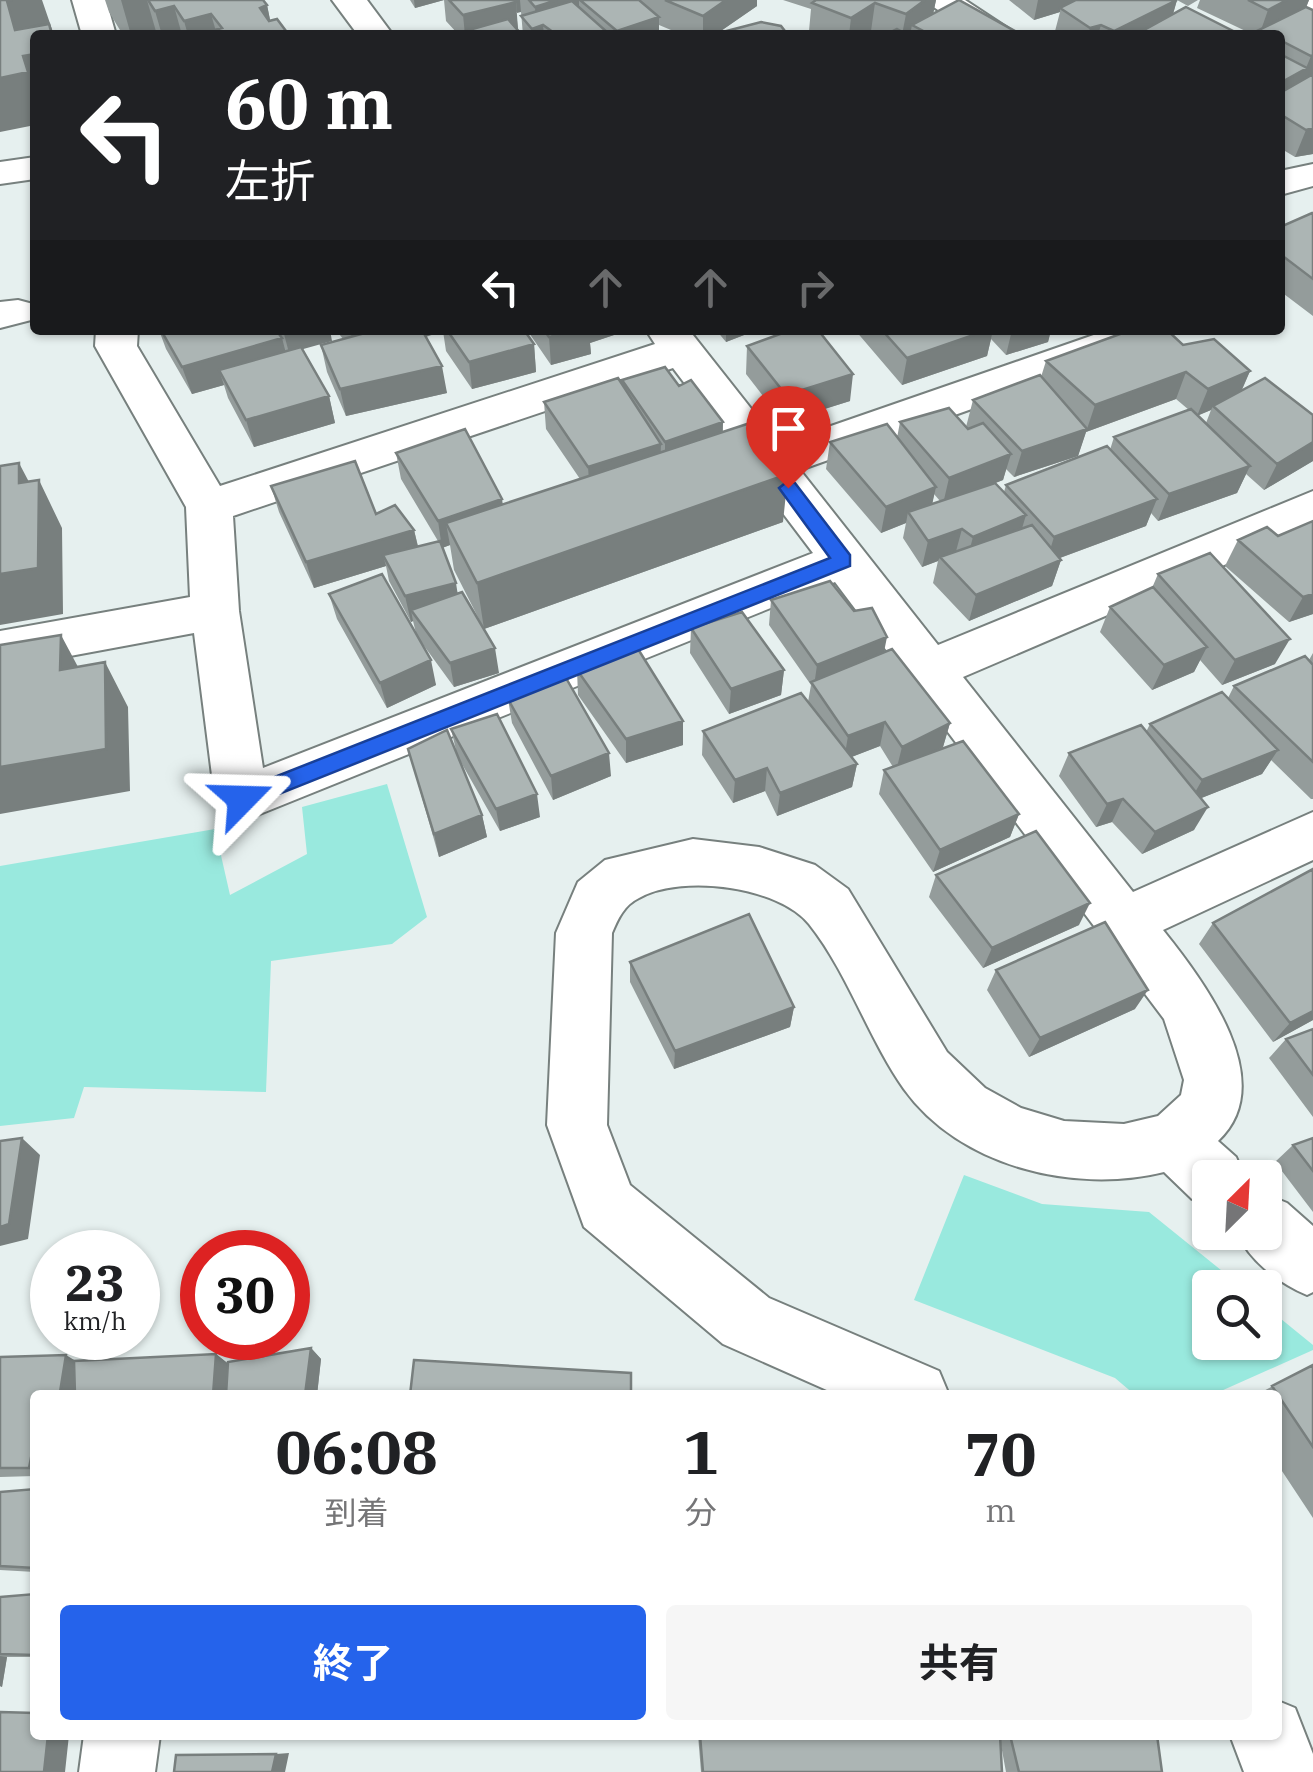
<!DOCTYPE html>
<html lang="ja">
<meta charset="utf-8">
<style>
body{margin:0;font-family:"IBM Plex Serif","Noto Sans JP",serif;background:#f6f6f6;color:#202124;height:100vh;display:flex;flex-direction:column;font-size:38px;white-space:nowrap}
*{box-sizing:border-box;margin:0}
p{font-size:32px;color:#757577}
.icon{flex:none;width:55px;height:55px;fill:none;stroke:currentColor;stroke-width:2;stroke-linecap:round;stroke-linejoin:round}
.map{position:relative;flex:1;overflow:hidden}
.panel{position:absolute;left:30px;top:1390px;width:1252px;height:350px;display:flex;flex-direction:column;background:#fff;border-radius:10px;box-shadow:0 2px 8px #0004}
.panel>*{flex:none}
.guide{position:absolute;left:30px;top:30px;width:1255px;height:305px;border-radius:10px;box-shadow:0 2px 8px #0004;background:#202124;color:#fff;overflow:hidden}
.needle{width:65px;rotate:24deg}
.controls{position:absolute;left:1192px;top:1160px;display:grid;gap:20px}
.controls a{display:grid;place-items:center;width:90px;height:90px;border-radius:10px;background:#fff;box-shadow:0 2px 8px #0004;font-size:50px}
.speed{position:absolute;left:30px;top:1230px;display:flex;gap:20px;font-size:50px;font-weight:700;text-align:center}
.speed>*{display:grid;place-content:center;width:130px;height:130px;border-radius:50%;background:#fff;box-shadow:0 2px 8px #0004;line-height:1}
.speed small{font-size:25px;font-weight:400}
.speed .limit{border:15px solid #d22;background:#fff;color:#111}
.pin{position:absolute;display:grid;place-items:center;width:85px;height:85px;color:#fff;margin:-102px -42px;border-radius:50% 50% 50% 0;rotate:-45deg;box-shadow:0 0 10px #0007}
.pin .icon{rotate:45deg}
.me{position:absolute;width:110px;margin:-55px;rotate:68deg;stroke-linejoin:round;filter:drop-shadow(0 0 8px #0008)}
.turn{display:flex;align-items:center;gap:35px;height:210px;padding:0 30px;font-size:45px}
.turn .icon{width:130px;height:130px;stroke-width:2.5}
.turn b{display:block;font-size:70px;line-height:85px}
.lanes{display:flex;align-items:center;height:95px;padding:0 30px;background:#0003;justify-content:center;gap:50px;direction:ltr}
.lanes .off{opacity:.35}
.eta{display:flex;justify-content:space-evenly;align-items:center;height:170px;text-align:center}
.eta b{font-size:60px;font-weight:700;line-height:70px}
.action{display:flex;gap:20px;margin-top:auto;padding:20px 30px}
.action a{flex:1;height:115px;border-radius:10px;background:#2563eb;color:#fff;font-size:40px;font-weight:700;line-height:115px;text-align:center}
.action a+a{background:#f6f6f6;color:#202124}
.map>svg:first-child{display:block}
</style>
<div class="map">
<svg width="1313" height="1772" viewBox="0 0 1313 1772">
<rect width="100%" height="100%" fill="#e6f0ef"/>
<!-- green -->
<path fill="#99e9de" d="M387,784L427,917L392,944L271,961L266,1092L84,1087L74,1118L0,1126V866L215,829L230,895L307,854L302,807Z
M964,1175L1042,1204L1149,1212L1242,1287L1210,1288V1342H1265V1306L1313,1345V1350L1212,1395H1135L1115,1378L914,1300Z"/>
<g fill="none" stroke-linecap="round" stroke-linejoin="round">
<!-- minor casing -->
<g stroke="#77807e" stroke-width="4">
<path id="minor" d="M72,0H106L116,35H82Z
M332,0H367L393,35H358Z
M923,0H965L1018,35H976Z
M1292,0H1313V12L1297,7Z
M35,157V179L0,184V162Z
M1313,164V186L1280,195V171Z
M18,300L33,304L35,319L0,328V302Z
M96,330H138L137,346L220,486L655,344L646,330H689L779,444L1108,330H1172L1166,340L800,470L938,645L1313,491V527L963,677L1133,892L1313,812V860L1163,930C1203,980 1281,1082 1218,1141L1236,1157L1245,1178H1210V1206L1192,1199L1164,1172C1075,1194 960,1167 904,1089C868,1038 848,973 809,924C778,886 681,874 639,898C624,905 618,919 612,933L607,1125L630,1185L769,1298L939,1371L949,1395H838L723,1344L584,1227L547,1125L556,933L578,882L605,860L693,839L759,847L815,865L848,889L947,1052L985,1088L1021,1108L1064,1121L1124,1124L1158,1116L1181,1095L1184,1080L1164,1019L835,582L260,814L241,821L222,814L215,799L194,633L0,669V631L190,597L186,507L95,346ZM673,368L813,553L263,768L239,611L233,516Z
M1265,1194L1287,1203L1313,1226V1292L1307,1295C1279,1283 1249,1261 1237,1232H1265Z
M1278,1701L1295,1708L1313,1754V1772H1244L1230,1735H1278Z
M84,1735H160L155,1772H79Z"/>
</g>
<!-- minor -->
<use href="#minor" fill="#fff" fill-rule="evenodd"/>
</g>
<!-- wall -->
<path fill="#949c9b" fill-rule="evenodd" d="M105,0H263L267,5L270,20L286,31L287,35H123L109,12Z
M410,0H757V6L715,35H683L659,25V35H523L521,12H516L518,29L457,33L446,21L444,0L415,8Z
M783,0H936L933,13L1022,35H883L871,31L865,35H820L809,31L811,9Z
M1009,0H1198L1188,6L1177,0L1173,14L1235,32L1234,35H1054L1060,12L1034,20Z
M1200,0H1309L1306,8L1313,10V154L1295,157L1280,148V35H1254L1197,8Z
M1313,214V316L1280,291V227Z
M159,330H330L303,349L329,396L335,423L254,447L228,398L224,385L192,394L166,349Z
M336,330H524L534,344L536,372L472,389L446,351L443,331L426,337L447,393L346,416L327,372L321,345L343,339Z
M527,330H623V332L590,343L591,354L551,365Z
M716,330H757L726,342Z
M855,330H1051L1048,342L1006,355L991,339L987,356L902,385Z
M1183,345L1250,371L1242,390L1313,415V461L1264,490L1246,474L1237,493L1158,521L1151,513L1146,526L1060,558L1061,560L1052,586L969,621L933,583L938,561L922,567L903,538L906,523L881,533L826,469L830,442L897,438L900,422L966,427L973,400L1041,377L1046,361ZM1176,399L1189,410L1114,437L1110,450L1006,485L1004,492L995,483L1003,480L1006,469L1014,477L1078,456L1086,432ZM1211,410L1206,423L1198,415ZM934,494L940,501L932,504Z
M747,346L850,401L783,422L746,374Z
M622,380L679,386L723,422V432L783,522L484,629L454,570L450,545L442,548L458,594L499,673L454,687L419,639L436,685L387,708L337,619L329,594L416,633L413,621L411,622L389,581L386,566L314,588L279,512L271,486L376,514L414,530L418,546L438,541L401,479L396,453L503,504L580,479L546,429L544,402L622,384Z
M1313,521V614L1289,622L1225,566L1238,540L1278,536Z
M1158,574L1275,664L1222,685L1200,660L1194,672L1152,690L1100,632L1110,607L1152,588Z
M771,600L884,652L950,723L943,747L1019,814L1010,837L933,872L879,794L884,770L893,767L880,746L851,757L857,764L852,787L777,816L765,791L733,803L702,755L703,731L808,702L811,685L769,625Z
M691,628L784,670L781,695L729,714L690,653Z
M1313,653V799H1311L1271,760L1262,774L1201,798L1194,830L1142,854L1112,822L1096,827L1059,776L1069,753L1146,732L1150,724L1228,698L1234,686L1309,660Z
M577,670L683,745L626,763L578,695Z
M508,699L611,776L553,800L512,723Z
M451,729L540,817L500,831L458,757L482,815L487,837L439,857L408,749L456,750Z
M1313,869V1020L1273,1042L1199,944L1213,923Z
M936,875L1079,925L983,968L929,897Z
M630,962L794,1007L790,1027L674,1069L630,982Z
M996,970L1135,1009L1029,1057L987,990Z
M1313,1029V1117L1269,1058L1286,1039Z
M1313,1138V1212L1275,1162L1293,1145Z
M311,1348L321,1359L317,1395H35V1476L0,1477V1357L76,1361L216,1354L228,1364Z
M1313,1365V1518L1278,1465V1395H1256Z
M35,1489V1572L0,1570V1492Z
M35,1594V1657H7L2,1687L0,1686V1597Z
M698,1735H1157L1162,1772H1006L1001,1745L1002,1772H701Z"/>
<!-- shaded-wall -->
<path fill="#787f7e" d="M12,0H42L54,35H35V125L0,132V78L15,30L7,1Z
M121,0H147L157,35H131Z
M156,0L211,14L217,35H188L184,21L174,6L182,35H162L155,11Z
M414,0H444L415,8Z
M516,0H520L521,12L517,13Z
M552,0H579V13L543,25L544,35H532V29L536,27L535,7Z
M726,0H757V6L715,35H703V16Z
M925,0H936L932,20L912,25L910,35H902L906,14Z
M1038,0H1094L1060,8V12L1034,20Z
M1177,0L1169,28L1154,35H1113L1114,31Z
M1287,0H1309L1303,14L1261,30L1268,10Z
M516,2L518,29L465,35L463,15Z
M875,3L871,31L865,35H849L851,18Z
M267,5L273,34L286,31L287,35H266L260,8Z
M659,17V35H617V31Z
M1101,25L1098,35H1088L1090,28Z
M1313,55V74L1280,104V83L1306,68L1311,56Z
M1313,128V154L1295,157L1306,130Z
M283,330H330L332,341L289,353Z
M350,330H396L356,355Z
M412,330H443V331L414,340Z
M578,330H623V332L590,343L591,354L551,365L549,337Z
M726,330H757L726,342Z
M988,330H993L987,356L902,385L907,358Z
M1012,330H1051L1048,342L1006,355Z
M282,338L289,365L219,370L224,385L192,394L182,367Z
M534,344L536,372L472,389L469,362Z
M442,366L447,393L346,416L340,389Z
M1250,371L1238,398L1213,406L1211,410L1197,416L1208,389Z
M1186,372L1176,399L1086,432L1095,405Z
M853,374L850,401L783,422L786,395Z
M329,396L335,423L254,447L246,420Z
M723,422L722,436L665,457V442Z
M1087,429L1078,456L1014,477L1022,451Z
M1313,442V461L1264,490L1277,464Z
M661,444L660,470L590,494L588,467Z
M1011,454L1003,480L943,504L949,478Z
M19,463L39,501V480L62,528L63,614L0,625V574L19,483Z
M1250,466L1237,493L1158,521L1169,494Z
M788,474L783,522L484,629L477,583Z
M936,487L930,514L908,512L906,523L881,533L886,507Z
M502,499L506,526L446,523L450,545L442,548L438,521Z
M1157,499L1146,526L1046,563L1054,537Z
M1026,515L1018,542L966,563L973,537Z
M962,529L955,555L940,557L938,561L922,567L928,541Z
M414,530L420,556L383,555L386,566L314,588L306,562Z
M1061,560L1052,586L969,621L976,595Z
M456,583L460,609L411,610L413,621L411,622L405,596Z
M1313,594V614L1289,622L1303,597Z
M61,635L85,680L60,670Z
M887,637L882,662L814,686L817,665Z
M1290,639L1275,664L1222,685L1235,660Z
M1207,647L1194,672L1152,690L1164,665Z
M495,648L499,673L454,687L450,663Z
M431,660L436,685L387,708L380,683Z
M105,662L128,707L130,791L0,814V767Z
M784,670L781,695L729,714L731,689Z
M683,721V745L626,763V739Z
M885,722L880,746L844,760L848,736Z
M950,723L943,747L896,771L902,747Z
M1278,750L1262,774L1189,803L1202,780Z
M609,753L611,776L553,800L551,776Z
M857,764L852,787L777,816L780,793Z
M767,768L765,791L733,803L735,780Z
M537,794L540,817L500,831L496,809Z
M1123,799L1112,822L1096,827L1107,804Z
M1208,807L1194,830L1142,854L1155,832Z
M1019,814L1010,837L933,872L940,850Z
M482,815L487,837L439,857L434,834Z
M1090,903L1079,925L983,968L992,948Z
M1148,990L1135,1009L1029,1057L1040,1038Z
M794,1007L790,1027L674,1069L675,1051Z
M1313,1011V1020L1273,1042L1290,1023Z
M22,1138L40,1155L28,1239L0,1246V1227Z
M311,1348L321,1359L317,1395H305Z
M216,1354L230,1365L228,1395H213Z
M66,1355L84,1366L80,1395H46Z
M35,1437V1470L29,1468Z
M0,1656L7,1657L2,1687L0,1686Z
M48,1735H69L65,1772H44Z
M289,1753L285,1772H272L276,1754Z"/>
<!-- building -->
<path fill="#acb5b4" stroke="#787f7e" stroke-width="2.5" d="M0,0H12L7,1L15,30L49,24L52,35H35V54L23,56L28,72L0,78Z
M148,0H263L267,5L260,8L269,21L277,19L286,31L269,35H196L222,28L211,14L184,21L174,6L155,11Z
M449,0H514L516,2L463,15Z
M529,0H557L535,7Z
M580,0H639L659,17L617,31Z
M665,0H726L703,16Z
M816,0H925L906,14L875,3L851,18L812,3Z
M959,0L1022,35H931L912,25Z
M1076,0H1177L1114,31L1101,25L1090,28L1060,8Z
M1248,0H1287L1268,10Z
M572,1L607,32L594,35H557L543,25L532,29L521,16Z
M1186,7L1235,32L1229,35H1135Z
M1306,7L1313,10V55L1311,56L1280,40V35H1270L1259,30Z
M508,19L522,35H451Z
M761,22L781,26L788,35H721L719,33Z
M897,29L908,35H885Z
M1280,54L1307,68L1280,83Z
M1313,74V128L1306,130L1280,114V93Z
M1312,213L1313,214V279L1280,254V227Z
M161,330H276L282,338L182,367Z
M376,330H422L442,366L340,389L321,345Z
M447,330H524L534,344L469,362Z
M544,330H578L549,337Z
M791,330H818L853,374L786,395L747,346Z
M882,330H988L907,358Z
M1131,330H1167L1183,345L1214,339L1250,371L1208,389L1186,372L1095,405L1046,361Z
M301,347L329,396L246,420L219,370Z
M665,367L679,386L691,380L723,422L665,442L622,380Z
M1040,375L1087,429L1022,451L973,400Z
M618,378L661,444L588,467L544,402Z
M1265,378L1313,415V442L1277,464L1213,406Z
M949,408L968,429L983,423L1011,454L949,478L900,422Z
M1191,409L1250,466L1169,494L1114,437Z
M747,424L788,474L477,583L446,523Z
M887,424L936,487L886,507L830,442Z
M465,429L502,499L438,521L396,453Z
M1107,446L1157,499L1054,537L1006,485Z
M355,461L376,514L395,505L414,530L306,562L271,486Z
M19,463V483L39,480L38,568L0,574V466Z
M995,483L1026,515L973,537L962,529L928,541L908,512Z
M1313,521V594L1303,597L1238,540L1267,527L1278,536Z
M1032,525L1061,560L976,595L940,557Z
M440,541L456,583L405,596L383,555Z
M1210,553L1290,639L1235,660L1158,574Z
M382,574L431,660L380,683L329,594Z
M830,581L854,611L872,608L887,637L817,665L771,600Z
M1153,587L1207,647L1164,665L1110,607Z
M462,592L495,648L450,663L411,610Z
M742,612L784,670L731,689L691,628Z
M61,635L60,670L105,662L106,749L0,767V645Z
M638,649L683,721L626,739L577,670Z
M892,649L950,723L902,747L885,722L848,736L811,682Z
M1305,656L1313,665V762L1234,686Z
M566,678L609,753L551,776L508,699Z
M1222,692L1278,750L1202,780L1150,724Z
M801,693L857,764L780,793L767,768L735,780L703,731Z
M497,714L537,794L496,809L451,729Z
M1141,725L1208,807L1155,832L1123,799L1107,804L1069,753Z
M447,730L482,815L434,834L408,749Z
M963,741L1019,814L940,850L884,770Z
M1036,831L1090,903L992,948L936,875Z
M1313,869V1011L1290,1023L1213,923Z
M749,914L794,1007L675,1051L630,962Z
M1105,922L1148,990L1040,1038L996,970Z
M1313,1029V1075L1286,1039Z
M22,1138L9,1224L0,1227V1141Z
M1313,1138V1171L1293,1145Z
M311,1348L305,1395H226L228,1362Z
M216,1354L213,1395H75L74,1361Z
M66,1355L60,1392L46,1395H35V1437L29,1468H0V1357Z
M414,1360L631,1373V1395H410Z
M1313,1365V1447L1272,1386Z
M35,1489V1568L0,1566V1492Z
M35,1594V1655L0,1654V1597Z
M0,1712L35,1713V1735H48L44,1772H0Z
M700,1735H1000L1002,1772H703Z
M1010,1735H1157L1162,1772H1019Z
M276,1754L272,1772H174L176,1755Z"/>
<!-- route -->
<path fill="#2563eb" stroke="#184099" stroke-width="2.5" d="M788,481L795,483L850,555V566L249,806H234V793L830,558L779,488Z"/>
</svg>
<div class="controls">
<a><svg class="needle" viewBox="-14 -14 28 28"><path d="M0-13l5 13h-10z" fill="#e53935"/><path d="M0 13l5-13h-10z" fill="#757577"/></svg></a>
<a><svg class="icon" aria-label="search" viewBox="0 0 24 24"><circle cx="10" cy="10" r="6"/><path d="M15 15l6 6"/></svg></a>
</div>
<div class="speed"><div>23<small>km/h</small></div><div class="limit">30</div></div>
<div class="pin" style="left:788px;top:488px;background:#d93025"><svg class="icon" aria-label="arrive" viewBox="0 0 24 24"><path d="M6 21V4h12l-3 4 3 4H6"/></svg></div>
<svg class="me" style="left:242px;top:799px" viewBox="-20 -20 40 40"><path d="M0-17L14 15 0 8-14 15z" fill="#2563eb" stroke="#fff" stroke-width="4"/></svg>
<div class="guide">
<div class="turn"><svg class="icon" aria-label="left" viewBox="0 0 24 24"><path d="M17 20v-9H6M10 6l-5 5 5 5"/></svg><div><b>60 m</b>左折</div></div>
<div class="lanes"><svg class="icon" aria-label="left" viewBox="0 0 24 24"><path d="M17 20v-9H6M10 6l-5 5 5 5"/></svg><svg class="icon off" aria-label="ahead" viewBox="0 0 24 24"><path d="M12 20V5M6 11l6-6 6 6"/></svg><svg class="icon off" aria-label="ahead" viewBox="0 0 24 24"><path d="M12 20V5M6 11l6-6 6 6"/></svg><svg class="icon off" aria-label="right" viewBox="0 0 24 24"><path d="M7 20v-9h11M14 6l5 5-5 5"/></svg></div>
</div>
<section class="panel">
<div class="eta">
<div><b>06:08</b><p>到着</p></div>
<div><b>1</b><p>分</p></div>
<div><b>70</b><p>m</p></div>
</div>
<div class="action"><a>終了</a><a>共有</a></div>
</section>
</div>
